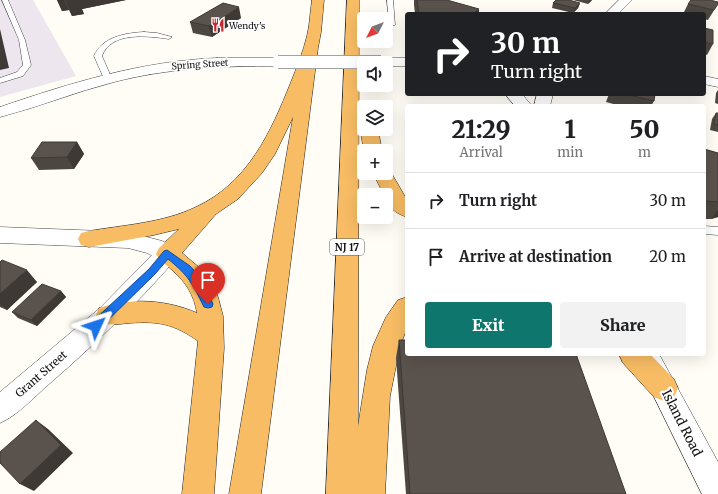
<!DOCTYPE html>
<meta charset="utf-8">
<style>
body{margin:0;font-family:Merriweather,serif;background:#f2f2f2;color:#202124;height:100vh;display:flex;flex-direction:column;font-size:15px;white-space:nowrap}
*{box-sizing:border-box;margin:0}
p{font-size:13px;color:#757577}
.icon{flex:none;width:22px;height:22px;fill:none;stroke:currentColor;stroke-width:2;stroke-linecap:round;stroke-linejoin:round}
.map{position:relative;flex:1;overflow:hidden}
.drawer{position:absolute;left:405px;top:104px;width:301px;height:252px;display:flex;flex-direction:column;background:#fff;border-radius:4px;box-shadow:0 4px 16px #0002}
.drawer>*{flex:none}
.hud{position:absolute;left:405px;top:12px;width:301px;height:84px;border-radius:4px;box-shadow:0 4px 16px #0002;background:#202124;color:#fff;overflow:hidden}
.needle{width:26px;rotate:228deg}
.buttons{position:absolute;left:357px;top:12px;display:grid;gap:8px}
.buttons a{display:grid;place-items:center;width:36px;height:36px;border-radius:4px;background:#fff;box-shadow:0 4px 16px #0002;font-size:20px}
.pin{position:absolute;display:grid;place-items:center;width:34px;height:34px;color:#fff;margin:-41px -17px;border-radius:50% 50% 50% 0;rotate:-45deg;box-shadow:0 0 4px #0007}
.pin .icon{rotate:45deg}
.me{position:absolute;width:44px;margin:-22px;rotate:48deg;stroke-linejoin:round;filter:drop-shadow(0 0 3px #0008)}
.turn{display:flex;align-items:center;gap:14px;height:84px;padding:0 20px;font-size:18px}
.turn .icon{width:52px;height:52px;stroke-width:2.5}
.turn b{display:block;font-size:28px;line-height:34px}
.eta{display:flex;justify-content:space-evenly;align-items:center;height:68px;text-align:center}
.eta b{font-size:24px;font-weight:800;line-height:28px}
.action{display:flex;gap:8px;margin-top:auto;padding:8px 20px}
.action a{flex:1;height:46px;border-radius:4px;background:#0f766e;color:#fff;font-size:16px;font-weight:800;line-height:46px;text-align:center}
.action a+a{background:#f2f2f2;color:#202124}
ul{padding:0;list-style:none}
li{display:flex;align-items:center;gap:12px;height:56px;padding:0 20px;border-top:1px solid #e0e0e0}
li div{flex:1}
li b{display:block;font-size:15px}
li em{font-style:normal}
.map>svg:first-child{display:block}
</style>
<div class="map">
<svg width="718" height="494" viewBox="0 0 718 494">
<rect width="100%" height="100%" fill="#fffdf5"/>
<!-- industrial -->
<path fill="#eee6ef" d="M0,0H33L76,76L0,97Z"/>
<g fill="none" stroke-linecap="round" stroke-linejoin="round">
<!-- service casing -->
<g stroke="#444" stroke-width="1">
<path id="service" d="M2,0H8L25,40L31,65L23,76L0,83V78L17,72L23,65L19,40Z
M387,0H393L395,25L386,28V24H389Z
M364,31V35L352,38L349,36Z
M144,32L157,33L172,37L169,39C148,36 111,31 102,56L112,79L111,81H105L94,56C102,37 125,33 144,32Z
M704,226L718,227V235L704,234Z"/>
</g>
<!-- minor casing -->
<g stroke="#444" stroke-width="1">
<path id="minor" d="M704,76L718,79V87L704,84Z
M167,246L175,248L178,254L175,260C136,305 93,346 48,385C33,398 18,415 0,423V392L100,308L159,248Z
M633,354H659L718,462V494H702Z"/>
</g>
<!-- tertiary casing -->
<g stroke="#444" stroke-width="1">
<path id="tertiary" d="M619,0H632L618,14H605Z
M217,58H278L283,59L285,62L283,65L278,66C221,66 169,68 114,82C75,92 39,107 0,117V107C70,83 142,61 217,58Z
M381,58H407V66H386V63H375L376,59Z
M505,94H522L532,106H515Z
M537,94H553L550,106H534Z
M0,227L128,232L162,241L175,248L178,254L175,260L167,263L147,253L128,248L0,243Z"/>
</g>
<!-- trunk casing -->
<g stroke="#222" stroke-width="1">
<path id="trunk" d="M312,0H324L321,32L318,48L261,494H229L293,117L275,154L262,173L238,199L216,214L182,253L201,269L210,283L218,297L223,316L224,348L214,494H182L198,341C174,324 159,321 130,323C119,324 110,326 99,322L96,315L99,308C130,297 168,300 197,313C194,295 186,282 172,270C166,264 160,261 156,254L159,248L179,229L154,235L89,247L81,245L78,239L81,233L89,231C124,225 163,223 196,207C248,183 271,132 291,82C297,67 303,52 307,36C310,24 310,12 312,0Z
M347,0H359L358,426L367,370L373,346L386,317L398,300L407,297V328L400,346L390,396L385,494H326Z
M364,125V129H378L382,151H364L360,129Z
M386,168L389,169L407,200V217C397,214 386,207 386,195H384L373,173H386Z
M619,354H650L674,379L678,388L674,397L664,401L654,397L623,363Z"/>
</g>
<!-- service -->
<use href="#service" fill="#fff" fill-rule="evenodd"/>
<!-- minor -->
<use href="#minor" fill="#fff" fill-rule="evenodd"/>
<!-- tertiary -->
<use href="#tertiary" fill="#fff" fill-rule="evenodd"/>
<!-- trunk -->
<use href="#trunk" fill="#f7bc64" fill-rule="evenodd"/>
<!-- tertiary-bridge casing -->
<g stroke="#444" stroke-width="14" stroke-linecap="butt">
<path id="tertiary-bridge" d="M278,62H381"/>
</g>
<!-- tertiary-bridge -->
<use href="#tertiary-bridge" stroke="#fff" stroke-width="13"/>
</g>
<!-- wall -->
<path fill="#4d4742" d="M57,0H126L82,9L84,14L72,16L69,10L62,11Z
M414,0H447L479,14H415L414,5Z
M573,0H592L588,4Z
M718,2L713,12L708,20L704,19V14H683L688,4Z
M553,3H580L578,8L573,13L552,8Z
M241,18L212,37L193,33L190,22Z
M704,28L713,44L707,55L704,54Z
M718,90V104L715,103L716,93Z
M609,94H655L654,101L651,106H621L606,102Z
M662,94H668L667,96Z
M716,113H718V132L710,130L712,119Z
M77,142L84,154L74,169L39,170L31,158Z
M704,149L718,153V217L711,219H704Z
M0,262L37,282L7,310L0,307Z
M61,291L66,297L37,326L18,318L12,312Z
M399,340L626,494H406L396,358Z"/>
<!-- shaded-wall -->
<path fill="#3f3936" d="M57,0H64L69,10L62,11Z
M73,0H126L82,9L84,14L72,16L66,1Z
M589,0H592L588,4Z
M580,3L578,8L573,13L575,8Z
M239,7L241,18L212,37L209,26Z
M479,9V14H472Z
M0,29L9,68L0,70Z
M77,142L84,154L74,169L67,157Z
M718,210V217L711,219Z
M27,270L37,282L7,310L0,304V294Z
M61,291L66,297L37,326L31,320Z
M36,420L48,429L73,453L34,491L20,484Z"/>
<!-- building -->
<path fill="#5a524d" stroke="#3f3936" d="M65,0H73L66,1Z
M417,0H447L479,9L472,14H423L419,13Z
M556,0H569L580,3L575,8L553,3Z
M691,0H710L718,2V4L714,10L688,4Z
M223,3L239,7L209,26L190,22Z
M704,28L713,30V44L704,42Z
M625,94H655L654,101Z
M716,113H718V125L714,124Z
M42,142H77L67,157L31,158Z
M704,149L718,153V202L704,201Z
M2,260L27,270L0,294V262Z
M42,284L61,291L31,320L12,312Z
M399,340H407V354H576L626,494H410Z
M36,420L61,445L20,484L0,463V452Z"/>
<!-- route -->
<path fill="#1a73e8" stroke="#114b97" d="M167,250L190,266L200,277L213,304L212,307L208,308L204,307C192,283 189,276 168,259L155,274L99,329L96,330L92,329L90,326L92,322L149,269L164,251Z"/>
<!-- icons -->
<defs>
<g id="restaurant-bare" transform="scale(1.08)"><path d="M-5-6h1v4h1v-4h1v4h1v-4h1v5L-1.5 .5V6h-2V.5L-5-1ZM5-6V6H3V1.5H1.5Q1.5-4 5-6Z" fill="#c4262e" stroke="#fff" stroke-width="2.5" paint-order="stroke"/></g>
</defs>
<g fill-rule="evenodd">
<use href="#restaurant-bare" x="218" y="25"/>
</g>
<g text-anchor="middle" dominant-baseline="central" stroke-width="4" stroke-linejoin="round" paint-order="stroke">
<!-- far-poi labels -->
<g font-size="9" fill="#111" stroke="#fff" text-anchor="start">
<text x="229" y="25">Wendy's</text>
</g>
<!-- far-street labels -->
<g font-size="9" fill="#111" stroke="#fff">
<text transform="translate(200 64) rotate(-4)">Spring Street</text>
</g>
<!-- shield labels -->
<rect fill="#fff" stroke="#585858" stroke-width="1" x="330" y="239" width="34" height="16" rx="3"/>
<g font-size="10" font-weight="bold" fill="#111">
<text x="347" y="247">NJ 17</text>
</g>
<!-- street labels -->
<g font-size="11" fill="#111" stroke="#fff">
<text transform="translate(41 374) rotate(-41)">Grant Street</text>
</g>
<!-- near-street labels -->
<g font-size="13" fill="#111" stroke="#fff">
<text transform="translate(682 423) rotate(63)">Island Road</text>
</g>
</g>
</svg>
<div class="buttons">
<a><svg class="needle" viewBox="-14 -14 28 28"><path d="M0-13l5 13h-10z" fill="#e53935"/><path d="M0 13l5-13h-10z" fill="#757577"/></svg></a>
<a><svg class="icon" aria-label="sound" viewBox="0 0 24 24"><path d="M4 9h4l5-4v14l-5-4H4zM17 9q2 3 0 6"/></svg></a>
<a><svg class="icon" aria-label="layers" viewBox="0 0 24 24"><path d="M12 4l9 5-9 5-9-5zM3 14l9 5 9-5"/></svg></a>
<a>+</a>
<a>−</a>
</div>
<div class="pin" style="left:208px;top:304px;background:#d93025"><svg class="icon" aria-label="arrive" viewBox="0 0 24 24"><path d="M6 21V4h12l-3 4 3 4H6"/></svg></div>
<svg class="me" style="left:96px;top:326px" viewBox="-20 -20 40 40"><path d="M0-17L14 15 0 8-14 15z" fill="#1a73e8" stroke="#fff" stroke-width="4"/></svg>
<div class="hud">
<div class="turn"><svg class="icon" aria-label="right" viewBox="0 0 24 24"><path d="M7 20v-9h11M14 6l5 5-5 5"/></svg><div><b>30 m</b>Turn right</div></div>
</div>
<section class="drawer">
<div class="eta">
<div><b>21:29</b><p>Arrival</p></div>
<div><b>1</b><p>min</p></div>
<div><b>50</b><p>m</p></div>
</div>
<ul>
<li><svg class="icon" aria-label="right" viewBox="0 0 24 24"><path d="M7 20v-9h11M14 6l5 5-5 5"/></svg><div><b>Turn right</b></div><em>30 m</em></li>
<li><svg class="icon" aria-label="arrive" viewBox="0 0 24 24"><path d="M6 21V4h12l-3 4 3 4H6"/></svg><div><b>Arrive at destination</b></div><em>20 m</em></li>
</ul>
<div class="action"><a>Exit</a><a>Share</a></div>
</section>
</div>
